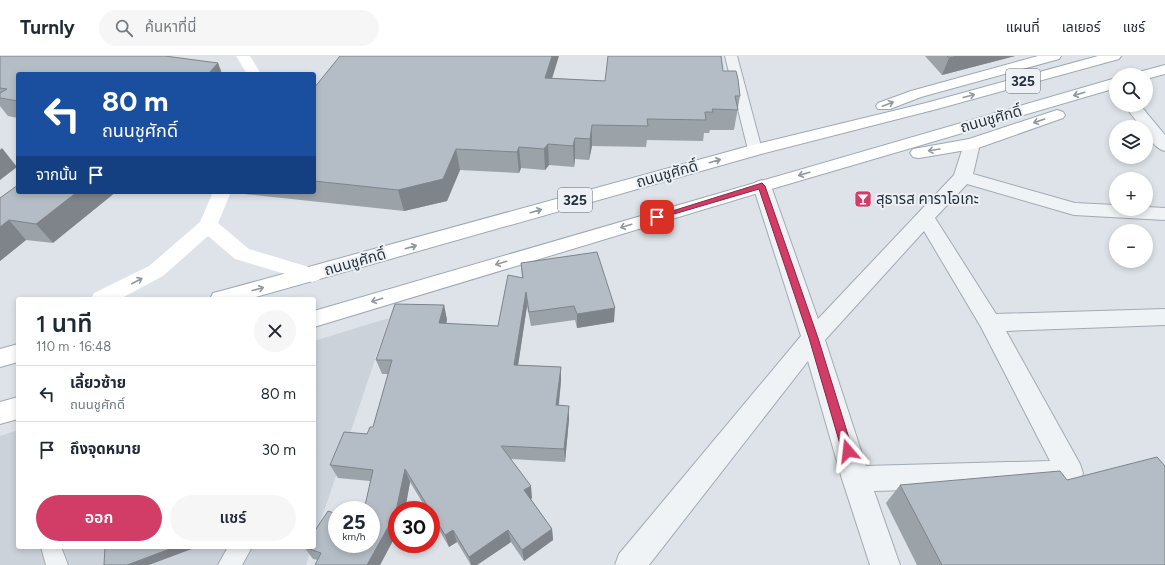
<!DOCTYPE html>
<html lang="th">
<meta charset="utf-8">
<style>
body{margin:0;font-family:Figtree,"Noto Sans Thai",sans-serif;background:#f6f6f7;color:#1f2937;height:100vh;display:flex;flex-direction:column;font-size:15px;white-space:nowrap}
*{box-sizing:border-box;margin:0}
p{font-size:13px;color:#747a83}
.icon{flex:none;width:22px;height:22px;fill:none;stroke:currentColor;stroke-width:2;stroke-linecap:round;stroke-linejoin:round}
.map{position:relative;flex:1;overflow:hidden}
.details{position:absolute;left:16px;top:241px;width:300px;height:252px;display:flex;flex-direction:column;background:#fff;border-radius:4px;box-shadow:0 2px 6px #0003}
.details>*{flex:none}
.top-card{position:absolute;left:16px;top:16px;width:300px;height:122px;border-radius:4px;box-shadow:0 2px 6px #0003;background:#1a4fa0;color:#fff;overflow:hidden}
.controls{position:absolute;left:1109px;top:12px;display:grid;gap:8px}
.controls a{display:grid;place-items:center;width:44px;height:44px;border-radius:50%;background:#fff;box-shadow:0 2px 6px #0003;font-size:20px}
.speed{position:absolute;left:328px;top:445px;display:flex;gap:8px;font-size:20px;font-weight:700;text-align:center}
.speed>*{display:grid;place-content:center;width:52px;height:52px;border-radius:50%;background:#fff;box-shadow:0 2px 6px #0003;line-height:1}
.speed small{font-size:10px;font-weight:400}
.speed .limit{border:6px solid #d22;background:#fff;color:#111}
.pin{position:absolute;display:grid;place-items:center;width:34px;height:34px;color:#fff;margin:-17px;border-radius:8px;box-shadow:0 2px 6px #0006}
.me{position:absolute;width:44px;margin:-22px;rotate:343deg;stroke-linejoin:round;filter:drop-shadow(0 0 3px #0008)}
.turn{display:flex;align-items:center;gap:14px;height:84px;padding:0 20px;font-size:18px}
.turn .icon{width:52px;height:52px;stroke-width:2.5}
.turn b{display:block;font-size:28px;line-height:34px}
.then{display:flex;align-items:center;height:38px;padding:0 20px;background:#0003;gap:8px;font-size:15px}
.round{display:grid;place-items:center;flex:none;width:42px;height:42px;border-radius:21px;background:#f6f6f7}
.headline{display:flex;align-items:center;justify-content:space-between;height:68px;padding:0 20px}
h1{font-size:24px;font-weight:600;line-height:30px}
.action{display:flex;gap:8px;margin-top:auto;padding:8px 20px}
.action a{flex:1;height:46px;border-radius:24px;background:#d23d67;color:#fff;font-size:16px;font-weight:600;line-height:46px;text-align:center}
.action a+a{background:#f6f6f7;color:#1f2937}
ul{padding:0;list-style:none}
li{display:flex;align-items:center;gap:12px;height:56px;padding:0 20px;border-top:1px solid #e0e1e3}
li div{flex:1}
li b{display:block;font-size:15px}
li em{font-style:normal}
header{display:flex;align-items:center;gap:24px;box-sizing:border-box;height:56px;padding:0 20px;background:#fff;border-bottom:1px solid #e0e1e3}
header strong{font-size:19px}
nav{display:flex;gap:22px;margin-inline-start:auto;font-size:14px}
.search{width:280px;height:36px;background:#f6f6f7;display:flex;align-items:center;gap:10px;box-sizing:border-box;padding:0 14px;border-radius:22px;color:#747a83;font-size:15px}
.map>svg:first-child{display:block}
</style>
<header>
<strong>Turnly</strong>
<div class="search"><svg class="icon" aria-label="search" viewBox="0 0 24 24"><circle cx="10" cy="10" r="6"/><path d="M15 15l6 6"/></svg>ค้นหาที่นี่</div>
<nav><a>แผนที่</a><a>เลเยอร์</a><a>แชร์</a></nav>
</header>
<div class="map">
<svg width="1165" height="509" viewBox="0 0 1165 509">
<rect width="100%" height="100%" fill="#dde3e8"/>
<!-- built -->
<path fill="#cbd2da" d="M389,262L314,485V285Z
M18,374V491H312L306,509H0V380Z"/>
<g fill="none" stroke-linecap="round" stroke-linejoin="round">
<!-- service casing -->
<g stroke="#a2aab2" stroke-width="2">
<path id="service" d="M725,0H737L762,94L760,97H750L748,94Z
M41,491H61L68,509H46Z
M228,491H252L242,509H218Z"/>
</g>
<!-- minor casing -->
<g stroke="#a2aab2" stroke-width="2">
<path id="minor" d="M1124,49H1140L1165,79V95C1156,93 1146,81 1146,71H1141Z
M972,83L978,84L980,88L973,118L1075,147L1116,149V153H1146V151L1165,152V164L1074,159L967,128L935,162L996,258L1165,253V269L1006,275L1080,408L1083,417L1080,426L1070,429L874,435L900,509H870L842,423L808,305L649,509H615L619,498L801,280L753,130L756,126L762,124L768,126L771,130L818,263L954,119L964,88L966,84ZM924,175L981,271L1050,405L866,410L825,284Z"/>
</g>
<!-- primary casing -->
<g stroke="#9ca9b4" stroke-width="2">
<path id="primary" d="M1038,0H1061L1059,3L921,41L890,53H878L876,50L878,47L911,35Z
M1098,0H1121L1119,3L937,53L761,98L249,243H210L213,237L221,235L749,90L926,47Z
M1165,9V18L1146,23V19H1137L1139,16Z
M1116,22V32L768,134L314,271V255Z
M1057,54L1063,56L1065,59L1063,62L978,92L919,102L913,101L910,97L913,93L919,92L969,83Z
M18,288V306L0,311V293Z
M18,341V363L0,368V346Z"/>
</g>
<!-- service -->
<use href="#service" fill="#f0f3f6" fill-rule="evenodd"/>
<!-- minor -->
<use href="#minor" fill="#f0f3f6" fill-rule="evenodd"/>
<!-- secondary -->
<path fill="#fff" fill-rule="evenodd" d="M236,0H250L261,18H247Z
M213,136H231L218,167L249,193L319,214L322,219L319,224L312,226L235,203L208,180L163,220L120,243H91L94,237L149,210L200,166Z"/>
<!-- primary -->
<use href="#primary" fill="#fff" fill-rule="evenodd"/>
</g>
<!-- wall -->
<path fill="#9ba3a9" d="M0,0L218,7L222,18H18V62L8,60L0,50Z
M925,0H1015L942,19Z
M723,15L740,40L734,74H710L709,77H704L703,85L647,84L646,91L592,90L589,104L575,103L574,111L549,109L545,114L521,112L519,117L460,114L447,145L404,155L244,138L243,136H314V32L552,22L605,25Z
M18,129L53,187L26,184L0,205V142Z
M521,207L614,266L577,272L575,264L531,270L527,250L518,309L561,311V325L559,349L569,363L565,406L511,403L532,442L531,443L552,473L553,484L524,505L511,486L477,509H471L457,486L449,491L431,460V454H427L410,426L405,454H397V477L380,509H315L318,504L313,503L304,491L371,488L370,425L338,422L330,409L367,378L373,371L388,318H382L376,304L444,249L447,264L446,268L498,270L522,222Z
M1067,424L1165,509H917L886,447L900,429Z"/>
<!-- shaded-wall -->
<path fill="#7e848a" d="M552,0H559L546,42L545,22Z
M958,0H1015L942,19L949,2Z
M218,7L222,18H208Z
M592,69V90L589,104L590,83Z
M575,82V103L574,111L573,90Z
M548,88L549,109L545,114L544,93Z
M519,91L521,112L519,117L517,96Z
M2,92L17,111L0,124V94Z
M456,93L460,114L447,145L404,155L398,134Z
M77,136H116L53,187L36,168Z
M9,164L26,184L0,205V171Z
M526,236L527,250L516,323L514,309Z
M444,249L447,264L442,282L439,267Z
M615,252L614,266L577,272V258Z
M561,311V325L557,362L556,349Z
M569,350V363L565,406L564,393Z
M405,413L410,426L405,454H397V469L394,464Z
M531,430L532,442L526,446L524,434Z
M392,464L397,475V477L380,509H367Z
M552,473L553,484L524,505L522,494Z
M453,474L457,486L449,491L445,479Z
M508,474L511,486L477,509H471L469,501Z
M175,491H197L149,509H127Z"/>
<!-- building -->
<path fill="#b4bdc5" stroke="#7e848a" d="M0,0H165L218,7L208,18H18V45L0,42V37L7,33L0,32Z
M340,0H552L545,22L605,25L608,0H721L723,15H736L738,23L740,40H735L738,54L712,53L713,56H705L706,64L647,63L648,70L592,69L590,83L575,82L573,90L548,88L544,93L519,91L517,96L456,93L443,123L398,134L314,125V32Z
M947,0H958L949,2Z
M18,129V136H77L36,168L9,164L0,171V142Z
M597,196L615,252L577,258L574,250L529,256L526,236L514,309L561,311L556,349L569,350L564,393L501,390L531,430L524,434L552,473L522,494L508,474L469,501L453,474L445,479L431,456V454H430L405,413L394,464H392L367,509H315L321,497L304,491H314V476L328,455L337,458V488H371V454H364L373,414L330,409L344,376L367,378L370,371H373L392,304H376L395,248L444,249L439,267L498,270L508,219L523,222L521,207Z
M1157,401L1165,410V509H942L900,429L1060,415L1067,424Z
M105,491H175L127,509H104Z"/>
<!-- one-way arrows -->
<defs><path id="oneway-shaft" d="M-6 0H5M1.5-3L5.5 0L1.5 3" fill="none" stroke-width="1.6" stroke-linecap="round" stroke-linejoin="round"/></defs>
<g stroke="#92989f">
<use href="#oneway-shaft" transform="translate(1079 38) rotate(164)"/>
<use href="#oneway-shaft" transform="translate(969 40) rotate(-15)"/>
<use href="#oneway-shaft" transform="translate(888 48) rotate(-21)"/>
<use href="#oneway-shaft" transform="translate(1039 65) rotate(161)"/>
<use href="#oneway-shaft" transform="translate(934 94) rotate(171)"/>
<use href="#oneway-shaft" transform="translate(715 105) rotate(-16)"/>
<use href="#oneway-shaft" transform="translate(804 118) rotate(164)"/>
<use href="#oneway-shaft" transform="translate(536 155) rotate(-16)"/>
<use href="#oneway-shaft" transform="translate(626 170) rotate(163)"/>
<use href="#oneway-shaft" transform="translate(411 191) rotate(-16)"/>
<use href="#oneway-shaft" transform="translate(501 207) rotate(163)"/>
<use href="#oneway-shaft" transform="translate(137 225) rotate(-27)"/>
<use href="#oneway-shaft" transform="translate(258 233) rotate(-15)"/>
<use href="#oneway-shaft" transform="translate(377 244) rotate(163)"/>
</g>
<!-- route -->
<path fill="#d23d67" stroke="#882843" d="M762,127L765,130L818,282L853,395L852,398L848,400L844,398L842,395L809,282L759,133L657,163L653,161Z"/>
<!-- icons -->
<defs>
<g id="bar-square" transform="scale(0.9)"><rect x="-9" y="-9" width="18" height="18" rx="4" fill="#d23d67" stroke="#edf1f5"/><path d="M-6-5H6L.8 .8V4.5H3.5V6h-7V4.5H-.8V.8Z" fill="#fff"/></g>
</defs>
<g fill-rule="evenodd">
<use href="#bar-square" x="863" y="143"/>
</g>
<g text-anchor="middle" dominant-baseline="central" stroke-width="4" stroke-linejoin="round" paint-order="stroke">
<!-- shield labels -->
<g fill="#edf1f5" stroke="#626b76" stroke-width="1">
<rect x="1006" y="13" width="34" height="24" rx="3"/>
<rect x="558" y="132" width="34" height="24" rx="3"/>
</g>
<g font-size="14" font-weight="bold" fill="#26323f">
<text x="1023" y="25">325</text>
<text x="575" y="144">325</text>
</g>
<!-- street labels -->
<g font-size="15" fill="#26323f" stroke="#edf1f5">
<text transform="translate(991 63) rotate(-16)">ถนนชูศักดิ์</text>
<text transform="translate(667 118) rotate(-16)">ถนนชูศักดิ์</text>
<text transform="translate(355 206) rotate(-16)">ถนนชูศักดิ์</text>
</g>
<!-- poi labels -->
<g font-size="15" fill="#26323f" stroke="#edf1f5" text-anchor="start">
<text x="876" y="143">สุธารส คาราโอเกะ</text>
</g>
</g>
</svg>
<div class="controls">
<a><svg class="icon" aria-label="search" viewBox="0 0 24 24"><circle cx="10" cy="10" r="6"/><path d="M15 15l6 6"/></svg></a>
<a><svg class="icon" aria-label="layers" viewBox="0 0 24 24"><path d="M12 4l9 5-9 5-9-5zM3 14l9 5 9-5"/></svg></a>
<a>+</a>
<a>−</a>
</div>
<div class="speed"><div>25<small>km/h</small></div><div class="limit">30</div></div>
<div class="pin" style="left:657px;top:161px;background:#d93025"><svg class="icon" aria-label="arrive" viewBox="0 0 24 24"><path d="M6 21V4h12l-3 4 3 4H6"/></svg></div>
<svg class="me" style="left:848px;top:395px" viewBox="-20 -20 40 40"><path d="M0-17L14 15 0 8-14 15z" fill="#d23d67" stroke="#fff" stroke-width="4"/></svg>
<div class="top-card">
<div class="turn"><svg class="icon" aria-label="left" viewBox="0 0 24 24"><path d="M17 20v-9H6M10 6l-5 5 5 5"/></svg><div><b>80 m</b>ถนนชูศักดิ์</div></div>
<div class="then">จากนั้น<svg class="icon" aria-label="arrive" viewBox="0 0 24 24"><path d="M6 21V4h12l-3 4 3 4H6"/></svg></div>
</div>
<section class="details">
<div class="headline"><div><h1>1 นาที</h1><p>110 m · 16:48</p></div><a class="round"><svg class="icon" aria-label="close" viewBox="0 0 24 24"><path d="M6 6l12 12M18 6L6 18"/></svg></a></div>
<ul>
<li><svg class="icon" aria-label="left" viewBox="0 0 24 24"><path d="M17 20v-9H6M10 6l-5 5 5 5"/></svg><div><b>เลี้ยวซ้าย</b><p>ถนนชูศักดิ์</p></div><em>80 m</em></li>
<li><svg class="icon" aria-label="arrive" viewBox="0 0 24 24"><path d="M6 21V4h12l-3 4 3 4H6"/></svg><div><b>ถึงจุดหมาย</b></div><em>30 m</em></li>
</ul>
<div class="action"><a>ออก</a><a>แชร์</a></div>
</section>
</div>
